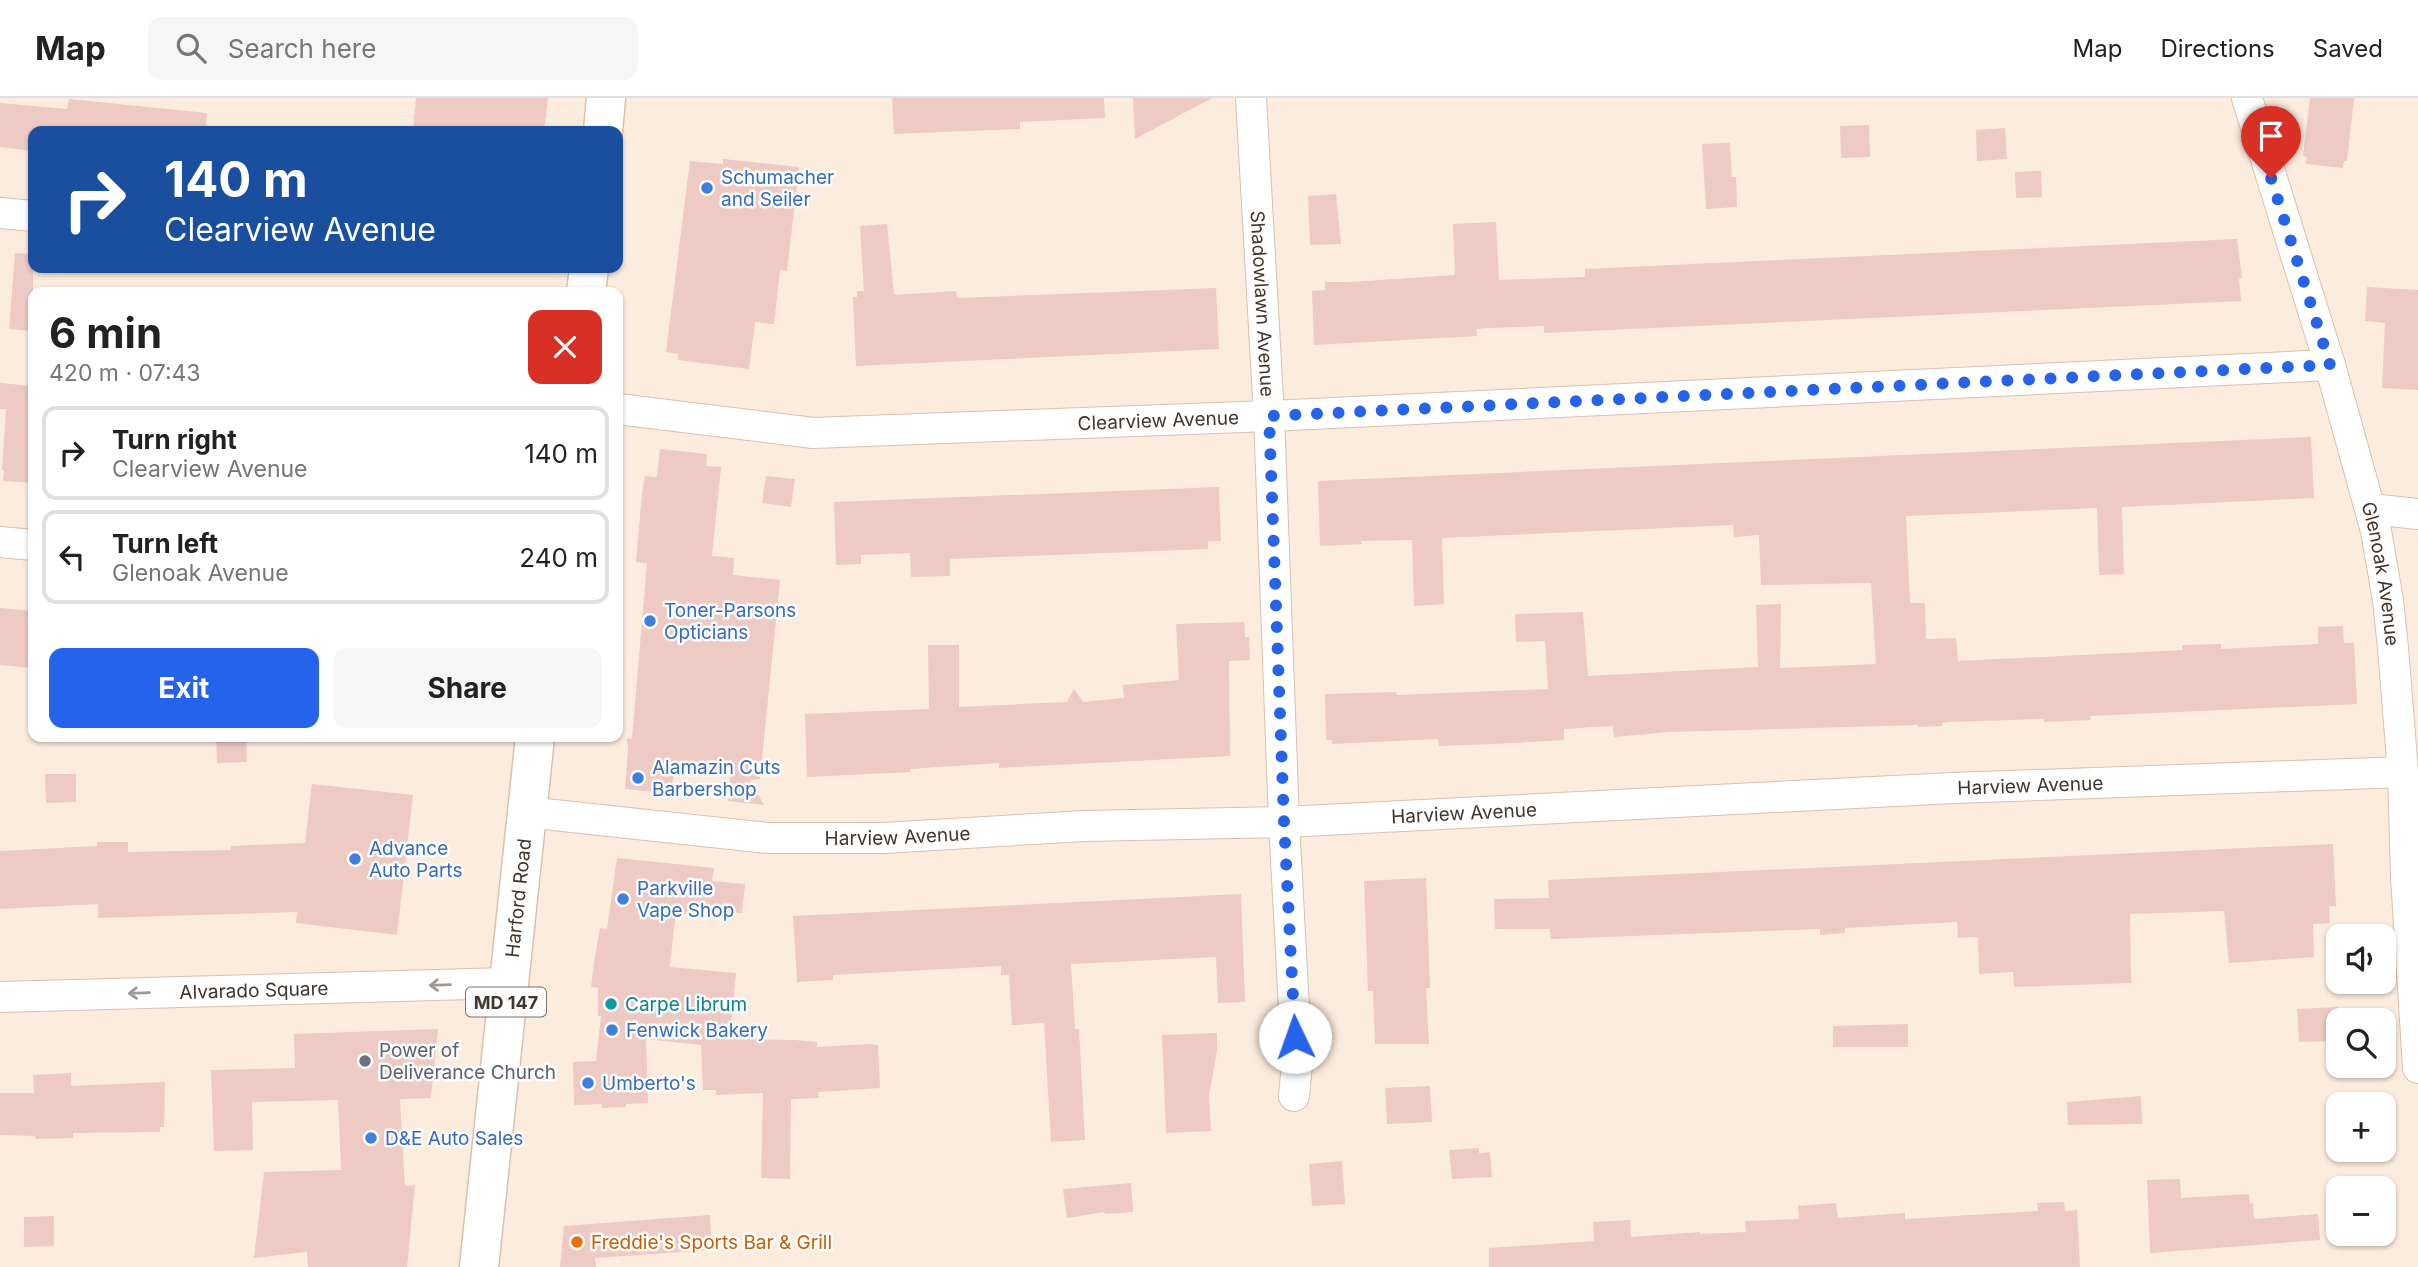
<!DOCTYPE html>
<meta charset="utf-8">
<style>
body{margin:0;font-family:Inter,sans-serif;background:#f6f6f6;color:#222;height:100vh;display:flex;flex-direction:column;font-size:26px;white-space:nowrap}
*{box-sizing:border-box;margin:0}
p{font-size:23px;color:#767676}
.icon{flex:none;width:38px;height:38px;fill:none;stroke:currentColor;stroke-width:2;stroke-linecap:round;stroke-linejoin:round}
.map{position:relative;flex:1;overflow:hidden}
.drawer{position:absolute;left:28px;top:189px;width:595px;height:455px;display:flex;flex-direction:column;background:#fff;border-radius:14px;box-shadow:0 2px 5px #0004}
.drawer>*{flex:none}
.top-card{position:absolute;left:28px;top:28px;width:595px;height:147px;border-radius:14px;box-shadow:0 2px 5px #0004;background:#1a4fa0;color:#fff;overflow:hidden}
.buttons{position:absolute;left:2326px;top:826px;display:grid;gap:14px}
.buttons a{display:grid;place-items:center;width:70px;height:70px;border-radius:14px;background:#fff;box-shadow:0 2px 5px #0004;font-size:35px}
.pin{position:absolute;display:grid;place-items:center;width:60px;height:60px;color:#fff;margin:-72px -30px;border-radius:50% 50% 50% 0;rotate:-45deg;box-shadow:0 0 7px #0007}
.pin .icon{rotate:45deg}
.me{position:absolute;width:77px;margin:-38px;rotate:357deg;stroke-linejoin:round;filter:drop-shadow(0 0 5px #0008)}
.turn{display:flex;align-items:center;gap:24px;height:147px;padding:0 21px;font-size:32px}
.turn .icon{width:91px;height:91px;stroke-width:2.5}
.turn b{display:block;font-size:49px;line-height:60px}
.round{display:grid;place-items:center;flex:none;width:74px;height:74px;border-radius:14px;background:#f6f6f6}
.headline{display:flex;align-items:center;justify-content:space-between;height:119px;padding:0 21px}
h1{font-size:42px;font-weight:700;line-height:52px}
.cta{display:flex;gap:14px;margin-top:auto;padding:14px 21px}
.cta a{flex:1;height:80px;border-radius:14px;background:#2563eb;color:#fff;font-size:28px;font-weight:700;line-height:80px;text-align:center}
.cta a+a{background:#f6f6f6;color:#222}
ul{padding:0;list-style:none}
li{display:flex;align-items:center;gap:21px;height:94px;margin:0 14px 10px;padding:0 7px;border:4px solid #e0e0e0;border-radius:14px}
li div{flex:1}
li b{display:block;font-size:26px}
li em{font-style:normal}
header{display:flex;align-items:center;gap:42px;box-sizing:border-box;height:98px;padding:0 35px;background:#fff;border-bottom:2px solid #e0e0e0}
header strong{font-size:33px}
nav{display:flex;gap:38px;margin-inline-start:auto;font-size:24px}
.search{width:490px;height:63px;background:#f6f6f6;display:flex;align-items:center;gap:18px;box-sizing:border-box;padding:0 24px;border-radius:14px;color:#767676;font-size:26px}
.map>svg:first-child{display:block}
</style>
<header>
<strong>Map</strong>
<div class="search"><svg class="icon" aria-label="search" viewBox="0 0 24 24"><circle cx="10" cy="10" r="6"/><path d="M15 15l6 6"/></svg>Search here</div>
<nav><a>Map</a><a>Directions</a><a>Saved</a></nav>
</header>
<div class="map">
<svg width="2418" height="1169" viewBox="0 0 2418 1169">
<rect width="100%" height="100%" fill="#fcecde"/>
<!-- building -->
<path fill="#edcac3" d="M416,0H548L544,33H413Z
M892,0H1104L1105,20L1020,24V31L894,36Z
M1133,0H1212L1135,41Z
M2310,0H2354L2347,63H2344L2343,70L2306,66L2307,59L2303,58Z
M69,1L207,15L206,33H33V53L0,49V5L67,11Z
M1869,27L1870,59L1841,60L1840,28Z
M2005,30L2007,61L1977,63L1976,32Z
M1730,45L1732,79H1736L1737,109L1706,111L1702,46Z
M723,61L799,69L787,173L780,172L774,226L755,224L749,271L678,262V256L666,254L690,63L723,66Z
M2041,73L2042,99L2016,100L2015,74Z
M1336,96L1341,146L1310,147L1308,98Z
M1496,124L1499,182L1585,179V171L2237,141L2242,180L2239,181L2241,203L1544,235V228L1489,230L1476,231L1477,238L1314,247L1312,193L1325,192V184H1350L1455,177L1453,126Z
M887,126L894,197L956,193L957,200L1216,190L1219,251L856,268L853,199H857V193H864L860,128Z
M15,155L33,156V233L9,231Z
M2367,189L2418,192V292L2382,290L2385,225L2365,223Z
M0,285L33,288V385L3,383L4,372H2L6,311H0Z
M2311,339L2314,400L2122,409L2124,476L2099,477L2097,410L1906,418L1910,505H1925L1926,541L1956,540L1958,563L2183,552L2182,547L2221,546V551L2318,546V529L2343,528L2344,545H2354L2357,606L2090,618L2091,622L2044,624V621L1949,624L1942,625V628L1918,629V627L1669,634L1614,639L1613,629L1611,628L1564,631V642L1494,646L1439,648L1438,641L1332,646V642H1326L1325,596L1396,594L1397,597L1548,591L1545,543L1516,544L1515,516L1583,514L1588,578L1758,569L1756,507L1781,506L1780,570L1876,566L1871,485L1761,487L1759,437L1734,439L1733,427L1442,440L1444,506L1414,508L1412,442L1361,443L1362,446L1320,448L1318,383Z
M660,351L707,356L706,368L721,369L712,458L734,460L733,477L780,482L760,681L750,682L764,707L728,703L731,673L674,668L672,696L625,691L628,651L627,640L632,641L647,465L636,464L642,396L645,378L657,379Z
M766,378L795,381L791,409L762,405Z
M1219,389L1221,443H1208V451L950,461V478L911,479L910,455L861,457V466L836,467L834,404Z
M0,510L33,513V570L0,567Z
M1244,524L1245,539H1249L1250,562L1229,563L1230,658L999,670V665L910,671L911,674L807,679L805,616L929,611L928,547H959V609L1067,604L1074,591L1083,604L1124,600L1123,587L1179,582L1176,526Z
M216,639H246L247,664L217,665Z
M45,676H76V704L46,705Z
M312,686L413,697L397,837L296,825L297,814L98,820V806L0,811V753L97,748V744H128V754L231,752V748L305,745Z
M2333,746L2336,808H2329L2330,825L2313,826L2314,859L2229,865L2224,813L2130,816L2131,885L2014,889L2013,874L1979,876L1978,839L1958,840L1957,824L1845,830V835L1820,837V831L1551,841L1550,831H1495L1494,801L1549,800L1548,782Z
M617,760L714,770L712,783L745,786L742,815L710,812L709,819L676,815L673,838L670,869L736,875L730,941L795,942L817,944V949L870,946L878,947L880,990L818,994L819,1000L791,1001L790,1081L761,1080L763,995L716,997V992H703L701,947L646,941L648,1005L626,1006V1009L602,1010V1006L574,1007L573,964L596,963L601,918H598V890L591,889L595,858L600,830L607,831Z
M1426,780L1430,890H1426L1429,946H1375L1373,893H1368L1364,783Z
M1241,796L1245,904L1218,905L1216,859L1071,866L1075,931H1079L1085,1042L1051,1044L1044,925L1012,927L1009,877H1001V868L833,877V882L797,884L793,818Z
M2338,909V943L2299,944L2297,911Z
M1908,926V949H1833V928Z
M438,931L431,1000L400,1001L405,1088L415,1087L407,1169H308L307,1154L254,1160L264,1074L341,1072L338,1002L252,1004L253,1052L214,1053L211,972L295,970L294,936Z
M1217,935V953L1209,997L1211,1033L1166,1035L1162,937Z
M71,975V988L165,984L164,1029H160V1034L73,1035V1040L36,1041L35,1038L0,1037V995H34L33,977Z
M1430,988L1432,1024L1387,1026L1385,990Z
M2141,998L2142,1026L2068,1027L2067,1004Z
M1479,1050V1055L1490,1054L1492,1079L1452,1081L1449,1052Z
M1342,1063L1345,1106L1312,1108L1309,1066Z
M2180,1081L2181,1100L2249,1096L2250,1106L2253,1105L2254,1121L2318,1116L2320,1142L2150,1155L2147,1082Z
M1131,1085L1133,1114L1105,1116L1104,1114L1067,1120L1063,1091Z
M2064,1104L2065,1113L2077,1112L2080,1169H1489V1150L1594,1143L1593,1124L1630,1122L1631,1139L1700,1134V1136L1746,1134L1745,1123L1799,1121L1798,1108L1836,1105L1838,1120L1905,1115V1121L2038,1113L2037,1105Z
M710,1117L712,1152L595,1160L596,1169H560L564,1128Z
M54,1118V1148L24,1149V1119Z"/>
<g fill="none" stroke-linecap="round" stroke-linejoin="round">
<!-- minor casing -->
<g stroke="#dac1ab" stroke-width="32">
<g id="minor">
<path id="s1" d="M1251,0L1269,318L1284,724L1297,966L1294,998"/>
<path id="s2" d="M2247,0L2330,267L2376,433L2388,502L2393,550L2403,674L2406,779L2418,970"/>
<path d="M0,115L33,118"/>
<path id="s3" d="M618,311L813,335L1269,318L2330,267"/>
<path d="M2371,411L2418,416"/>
<path d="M0,444L33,447"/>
<path id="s4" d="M526,714L768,740H884L1084,728L1284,724L1953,690L2403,674"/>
<path id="s5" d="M0,899L508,885"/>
</g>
</g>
<!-- primary casing -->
<g stroke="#dac1ab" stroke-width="41">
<g id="primary">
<path d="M603,33L606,0"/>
<path d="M586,194L589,170"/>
<path id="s6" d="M479,1169L535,639"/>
</g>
</g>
<!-- minor -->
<use href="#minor" stroke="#fff" stroke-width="30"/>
<!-- primary -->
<use href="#primary" stroke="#fff" stroke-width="38"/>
</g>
<!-- one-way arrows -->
<defs><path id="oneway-shaft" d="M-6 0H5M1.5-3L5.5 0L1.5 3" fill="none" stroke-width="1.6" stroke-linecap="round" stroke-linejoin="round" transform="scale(1.75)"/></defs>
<g stroke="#a09a96">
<use href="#oneway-shaft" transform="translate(440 887) rotate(178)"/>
<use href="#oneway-shaft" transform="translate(139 895) rotate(178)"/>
</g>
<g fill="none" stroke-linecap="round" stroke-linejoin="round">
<!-- route -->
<path stroke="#2563eb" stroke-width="12" stroke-dasharray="0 21.6" d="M1295,939L1284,724L1269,318L2330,267L2271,80"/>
</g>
<!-- markers -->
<g fill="#3f7fe0" stroke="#fcfcfc" stroke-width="2.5">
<circle cx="707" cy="90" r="7"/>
<circle cx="650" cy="523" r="7"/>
<circle cx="638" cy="680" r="7"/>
<circle cx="355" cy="761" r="7"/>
<circle cx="623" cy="801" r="7"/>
<circle cx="612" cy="932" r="7"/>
<circle cx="588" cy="985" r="7"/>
<circle cx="371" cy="1040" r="7"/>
</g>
<circle fill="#0f9aa8" stroke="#fcfcfc" stroke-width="2.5" cx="611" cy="906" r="7"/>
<circle fill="#6b7280" stroke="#fcfcfc" stroke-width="2.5" cx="365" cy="963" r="7"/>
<circle fill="#e8710a" stroke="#fcfcfc" stroke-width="2.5" cx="577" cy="1144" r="7"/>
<g text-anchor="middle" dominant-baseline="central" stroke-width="5" stroke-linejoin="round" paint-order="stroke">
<!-- shield labels -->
<rect fill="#fcfcfc" stroke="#78716b" stroke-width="2" x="466" y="889.5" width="80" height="29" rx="5"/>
<g font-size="18" font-weight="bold" fill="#40362d">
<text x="506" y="904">MD 147</text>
</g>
<!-- shop labels -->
<g font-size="19" fill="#366cbe" stroke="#fcfcfc" text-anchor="start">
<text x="721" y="79">Schumacher<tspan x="721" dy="22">and Seiler</tspan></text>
<text x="664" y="512">Toner-Parsons<tspan x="664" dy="22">Opticians</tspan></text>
<text x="652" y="669">Alamazin Cuts<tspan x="652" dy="22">Barbershop</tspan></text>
<text x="369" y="750">Advance<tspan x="369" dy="22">Auto Parts</tspan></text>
<text x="637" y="790">Parkville<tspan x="637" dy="22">Vape Shop</tspan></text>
<text x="626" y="932">Fenwick Bakery</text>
<text x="602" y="985">Umberto's</text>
<text x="385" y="1040">D&amp;E Auto Sales</text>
</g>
<!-- street labels -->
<g font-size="19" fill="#40362d" stroke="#fcfcfc">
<text stroke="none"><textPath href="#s1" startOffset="206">Shadowlawn Avenue</textPath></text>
<text stroke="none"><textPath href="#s3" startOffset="542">Clearview Avenue</textPath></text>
<text stroke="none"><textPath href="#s2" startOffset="495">Glenoak Avenue</textPath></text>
<text stroke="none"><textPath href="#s4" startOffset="1507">Harview Avenue</textPath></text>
<text stroke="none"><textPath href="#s4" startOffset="940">Harview Avenue</textPath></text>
<text stroke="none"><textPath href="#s4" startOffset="373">Harview Avenue</textPath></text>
<text stroke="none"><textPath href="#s6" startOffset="371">Harford Road</textPath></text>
<text stroke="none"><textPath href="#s5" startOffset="254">Alvarado Square</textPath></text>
</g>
<!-- culture labels -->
<g font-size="19" fill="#0d838f" stroke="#fcfcfc" text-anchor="start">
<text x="625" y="906">Carpe Librum</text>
</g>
<!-- worship labels -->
<g font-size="19" fill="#5b616d" stroke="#fcfcfc" text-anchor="start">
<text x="379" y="952">Power of<tspan x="379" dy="22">Deliverance Church</tspan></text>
</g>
<!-- food labels -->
<g font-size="19" fill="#c56008" stroke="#fcfcfc" text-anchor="start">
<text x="591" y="1144">Freddie's Sports Bar &amp; Grill</text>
</g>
</g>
</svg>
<div class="buttons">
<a><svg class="icon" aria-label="sound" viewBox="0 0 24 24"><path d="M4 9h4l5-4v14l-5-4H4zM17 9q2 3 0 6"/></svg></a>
<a><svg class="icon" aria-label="search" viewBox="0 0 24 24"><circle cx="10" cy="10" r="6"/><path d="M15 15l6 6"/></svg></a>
<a>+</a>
<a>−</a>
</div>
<div class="pin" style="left:2271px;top:80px;background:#d93025"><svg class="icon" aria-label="arrive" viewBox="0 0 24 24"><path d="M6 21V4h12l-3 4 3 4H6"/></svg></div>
<svg class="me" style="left:1295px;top:939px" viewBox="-20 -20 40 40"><circle r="19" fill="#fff"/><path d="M0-13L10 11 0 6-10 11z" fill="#2563eb"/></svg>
<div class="top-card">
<div class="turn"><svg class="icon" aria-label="right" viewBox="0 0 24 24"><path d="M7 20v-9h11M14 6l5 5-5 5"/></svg><div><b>140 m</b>Clearview Avenue</div></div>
</div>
<section class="drawer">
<div class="headline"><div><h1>6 min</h1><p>420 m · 07:43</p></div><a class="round" style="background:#d93025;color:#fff"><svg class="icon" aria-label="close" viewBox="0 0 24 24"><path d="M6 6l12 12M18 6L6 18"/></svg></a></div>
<ul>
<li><svg class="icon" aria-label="right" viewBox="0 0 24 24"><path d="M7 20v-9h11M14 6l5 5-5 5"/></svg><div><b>Turn right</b><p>Clearview Avenue</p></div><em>140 m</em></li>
<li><svg class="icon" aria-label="left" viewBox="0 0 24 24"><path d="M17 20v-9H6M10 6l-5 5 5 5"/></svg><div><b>Turn left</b><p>Glenoak Avenue</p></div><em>240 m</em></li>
</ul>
<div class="cta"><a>Exit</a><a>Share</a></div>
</section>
</div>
